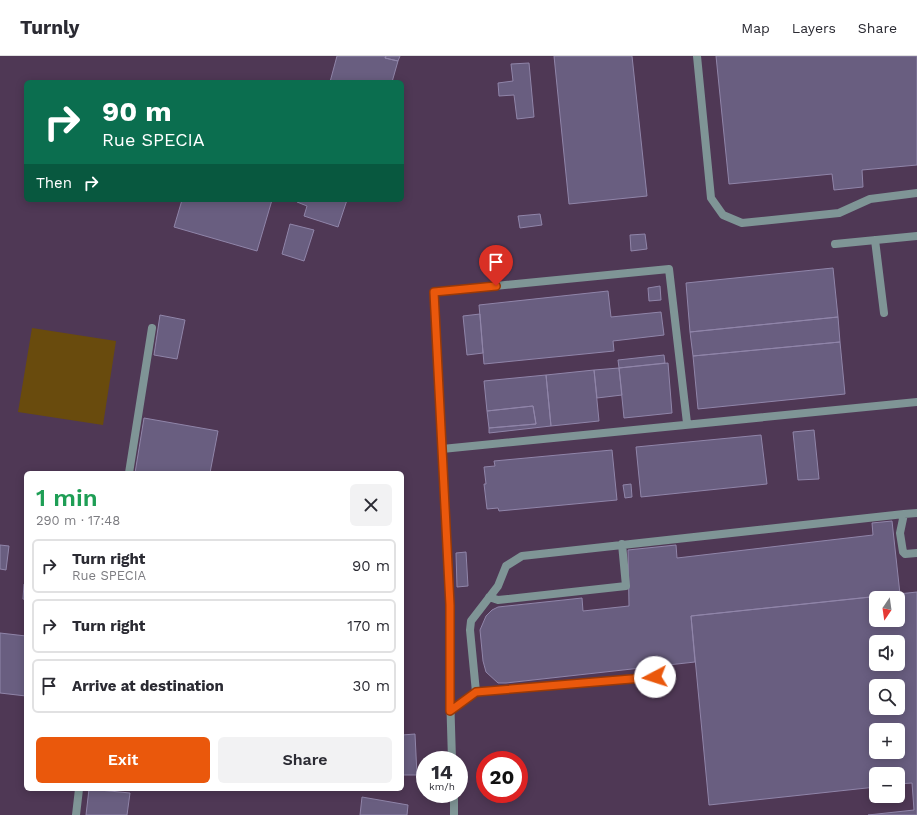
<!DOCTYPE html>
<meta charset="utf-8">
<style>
body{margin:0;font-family:"Work Sans",sans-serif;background:#f2f2f3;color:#2b2b33;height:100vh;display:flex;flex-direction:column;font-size:15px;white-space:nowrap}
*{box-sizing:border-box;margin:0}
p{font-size:13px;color:#7c7c81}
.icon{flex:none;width:22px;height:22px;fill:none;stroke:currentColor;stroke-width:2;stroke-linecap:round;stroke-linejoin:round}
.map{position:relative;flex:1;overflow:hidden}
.details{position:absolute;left:24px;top:415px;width:380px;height:320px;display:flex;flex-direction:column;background:#fff;border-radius:6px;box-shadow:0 2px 10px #0003}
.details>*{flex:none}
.banner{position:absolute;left:24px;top:24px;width:380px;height:122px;border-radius:6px;box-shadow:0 2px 10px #0003;background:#0b6e4f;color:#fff;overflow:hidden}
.needle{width:26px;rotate:193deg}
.tools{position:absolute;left:869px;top:535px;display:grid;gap:8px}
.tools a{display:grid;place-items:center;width:36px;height:36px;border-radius:6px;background:#fff;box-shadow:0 2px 10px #0003;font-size:20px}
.speed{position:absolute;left:416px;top:695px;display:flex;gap:8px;font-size:20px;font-weight:700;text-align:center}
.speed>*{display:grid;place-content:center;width:52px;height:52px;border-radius:50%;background:#fff;box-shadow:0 2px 10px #0003;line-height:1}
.speed small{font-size:10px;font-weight:400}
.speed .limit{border:6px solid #d22;background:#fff;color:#111}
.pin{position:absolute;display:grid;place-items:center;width:34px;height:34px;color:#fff;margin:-41px -17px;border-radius:50% 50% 50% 0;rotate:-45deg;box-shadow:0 0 4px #0007}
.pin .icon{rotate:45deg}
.me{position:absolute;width:44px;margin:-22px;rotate:265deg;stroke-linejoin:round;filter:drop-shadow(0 0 3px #0008)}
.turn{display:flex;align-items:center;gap:14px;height:84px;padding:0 12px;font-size:18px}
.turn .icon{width:52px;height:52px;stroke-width:2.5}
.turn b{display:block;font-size:28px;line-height:34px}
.then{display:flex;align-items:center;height:38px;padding:0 12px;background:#0003;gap:8px;font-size:15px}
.round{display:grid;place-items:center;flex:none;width:42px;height:42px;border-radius:6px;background:#f2f2f3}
.overview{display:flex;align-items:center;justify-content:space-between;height:68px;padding:0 12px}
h1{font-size:24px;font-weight:600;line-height:30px;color:#1e9e55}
.action{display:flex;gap:8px;margin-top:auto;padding:8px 12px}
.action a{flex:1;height:46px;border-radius:6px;background:#ea580c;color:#fff;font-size:16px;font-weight:600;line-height:46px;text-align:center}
.action a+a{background:#f2f2f3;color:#2b2b33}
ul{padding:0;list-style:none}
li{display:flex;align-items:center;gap:12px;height:54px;margin:0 8px 6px;padding:0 4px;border:2px solid #e1e1e2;border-radius:6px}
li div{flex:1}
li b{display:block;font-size:15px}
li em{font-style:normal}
header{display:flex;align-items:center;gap:24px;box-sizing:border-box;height:56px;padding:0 20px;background:#fff;border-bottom:1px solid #e1e1e2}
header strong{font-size:19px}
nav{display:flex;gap:22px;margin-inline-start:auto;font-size:14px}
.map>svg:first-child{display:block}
</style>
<header>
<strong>Turnly</strong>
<nav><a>Map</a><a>Layers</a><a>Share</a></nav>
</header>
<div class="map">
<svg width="917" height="759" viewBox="0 0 917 759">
<rect width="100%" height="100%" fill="#4f3855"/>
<!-- green -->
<path fill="#694b0d" d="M32,272L116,285L103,369L18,356Z"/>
<!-- building -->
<path fill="#695e80" stroke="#9085a9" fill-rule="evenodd" d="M337,0H386L385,2L398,5L392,26H330Z
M386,0H400L398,5L385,2Z
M554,0H632L647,140L569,148Z
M716,0H917V109L862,114L863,131L834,134L832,118L729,128Z
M529,7L534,61L517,63L514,39L499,40L498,27L513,25L511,8Z
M182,144H272L257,195L174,171Z
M298,144H347L338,171L304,160L307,150L297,146Z
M540,158L542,169L520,172L518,160Z
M290,168L314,174L304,205L282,198Z
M645,178L647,193L631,195L630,179Z
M833,212L838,261L690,276L686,227Z
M660,230L661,244L649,245L648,232Z
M608,235L611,261L661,256L664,279L613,285L614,295L484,308L479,249Z
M480,258L483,297L467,299L463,260Z
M160,259L185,264L177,303L154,299Z
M838,261L840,286L693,300L690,276Z
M840,286L845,338L698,353L693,300Z
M664,299L665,307L619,312L618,304Z
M668,307L672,357L624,362L619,312Z
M619,312L622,339L597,342L594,314Z
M594,314L599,365L551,370L546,319Z
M546,319L551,370L489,377V372L536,368L533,350L487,355L484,325Z
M533,350L536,368L489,372L487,355Z
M144,362L218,375L210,417H135Z
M814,374L819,423L798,424L793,376Z
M761,379L767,428L641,441L636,391Z
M612,394L617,444L499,455L498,452L487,453L484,428H486L484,411L495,410L494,405Z
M631,428L632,441L625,442L623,429Z
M892,465L900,538L691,560L695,606L506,627H498L486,616L483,605L480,574L486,560L492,554L498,551L582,542L583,555L629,550L628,494L676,489L677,502L873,479L872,467Z
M0,489L9,490L6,514L0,513Z
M466,496L468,530L457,531L456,497Z
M24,528H26V544L23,543Z
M917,536V759H868L914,754L912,727L898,728V718H876V731L709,749L691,560ZM876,542H898V564H876ZM876,586H898V608H876ZM876,630H898V652H876ZM876,674H898V696H876Z
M0,577L26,580V640L0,637Z
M415,678L417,719H402V679Z
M89,733L130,737L127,759H86Z
M362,741L408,749L407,759H360Z"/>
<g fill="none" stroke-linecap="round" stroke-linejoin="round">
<!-- service -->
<path stroke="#7f9596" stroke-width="8" d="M697,0L711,142L723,159L742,167L839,157L870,143L917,137
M875,184L884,257
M835,188L917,180
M434,236L669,213L687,367
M442,393L917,346
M917,457L904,458L900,477L903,496L905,498L917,497
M489,541L498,544L626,530L622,488
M476,636L470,574L471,565L498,530L506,510L522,500L904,458
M450,655L476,636L670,620"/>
<!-- minor -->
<path stroke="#7f9596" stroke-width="8" d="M434,236L450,549V637L452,704
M129,417L152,272
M454,738V759
M76,759L79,733"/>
</g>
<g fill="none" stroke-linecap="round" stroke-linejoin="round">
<!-- route casing -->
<g stroke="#983908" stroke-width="10">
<path id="route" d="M496,230L434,236L450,549V655L476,636L655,621"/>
</g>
<!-- route -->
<use href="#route" stroke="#ea580c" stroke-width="7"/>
</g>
</svg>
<div class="tools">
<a><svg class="needle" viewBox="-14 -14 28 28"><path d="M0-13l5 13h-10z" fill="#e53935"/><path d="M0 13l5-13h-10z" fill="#7c7c81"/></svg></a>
<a><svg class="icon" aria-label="sound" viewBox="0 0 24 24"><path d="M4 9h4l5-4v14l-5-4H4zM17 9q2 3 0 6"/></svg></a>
<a><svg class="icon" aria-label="search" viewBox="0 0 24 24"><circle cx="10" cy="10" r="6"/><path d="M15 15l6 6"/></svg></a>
<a>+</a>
<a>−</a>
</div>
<div class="speed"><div>14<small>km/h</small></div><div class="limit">20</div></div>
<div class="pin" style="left:496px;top:230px;background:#d93025"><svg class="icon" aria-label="arrive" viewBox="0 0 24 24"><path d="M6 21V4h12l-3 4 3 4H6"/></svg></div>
<svg class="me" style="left:655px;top:621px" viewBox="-20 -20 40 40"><circle r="19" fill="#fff"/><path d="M0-13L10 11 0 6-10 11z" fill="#ea580c"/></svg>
<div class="banner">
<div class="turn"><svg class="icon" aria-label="right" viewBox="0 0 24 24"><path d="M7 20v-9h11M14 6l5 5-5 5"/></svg><div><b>90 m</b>Rue SPECIA</div></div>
<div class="then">Then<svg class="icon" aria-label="right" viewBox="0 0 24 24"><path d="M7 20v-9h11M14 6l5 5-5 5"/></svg></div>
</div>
<section class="details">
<div class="overview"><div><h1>1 min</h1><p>290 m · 17:48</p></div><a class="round"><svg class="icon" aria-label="close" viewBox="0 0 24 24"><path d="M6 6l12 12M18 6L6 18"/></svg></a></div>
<ul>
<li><svg class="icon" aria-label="right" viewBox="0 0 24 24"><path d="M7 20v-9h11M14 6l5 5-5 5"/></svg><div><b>Turn right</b><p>Rue SPECIA</p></div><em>90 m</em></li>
<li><svg class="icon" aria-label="right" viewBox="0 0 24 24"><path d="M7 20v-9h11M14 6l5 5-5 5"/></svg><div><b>Turn right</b></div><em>170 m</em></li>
<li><svg class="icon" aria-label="arrive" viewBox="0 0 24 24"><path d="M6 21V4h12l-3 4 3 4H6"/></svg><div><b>Arrive at destination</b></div><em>30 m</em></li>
</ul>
<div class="action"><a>Exit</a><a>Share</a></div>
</section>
</div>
